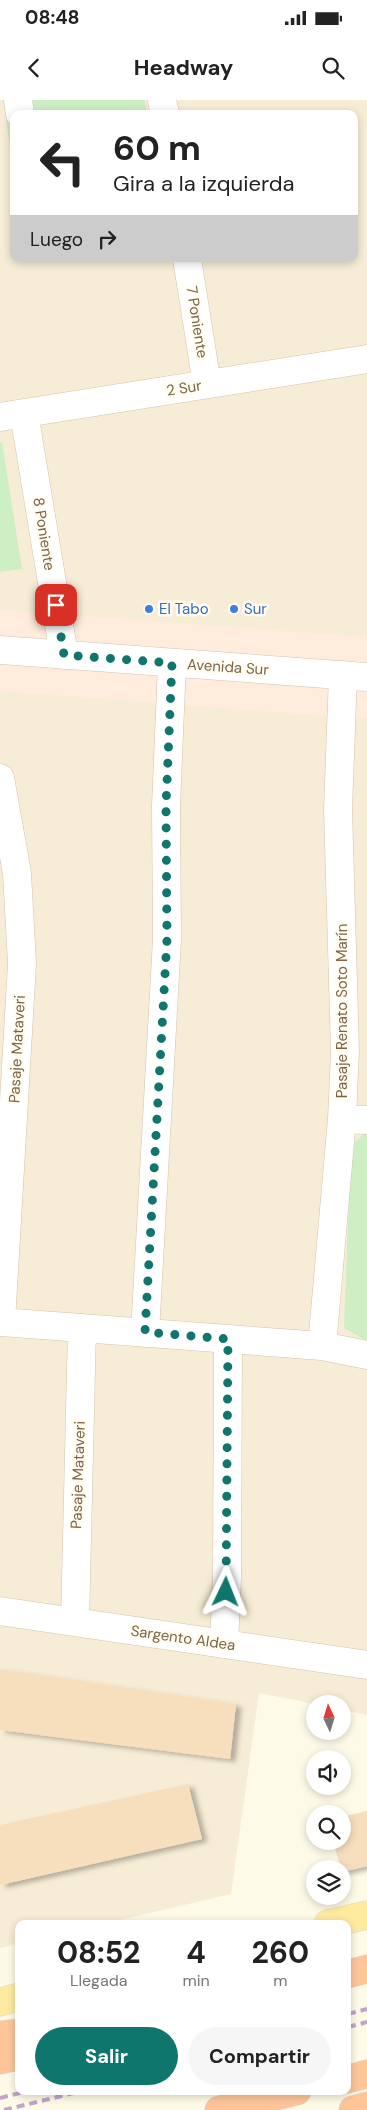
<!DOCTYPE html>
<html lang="es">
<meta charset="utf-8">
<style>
body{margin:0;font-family:"DM Sans",sans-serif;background:#f6f6f6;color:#222;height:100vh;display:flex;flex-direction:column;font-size:19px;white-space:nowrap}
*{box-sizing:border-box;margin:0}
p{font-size:16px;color:#767676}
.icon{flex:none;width:28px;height:28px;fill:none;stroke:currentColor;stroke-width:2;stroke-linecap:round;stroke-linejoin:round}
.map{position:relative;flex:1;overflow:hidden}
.details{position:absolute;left:15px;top:1820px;width:336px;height:175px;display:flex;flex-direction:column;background:#fff;border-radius:10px;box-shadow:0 2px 8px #0003}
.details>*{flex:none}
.top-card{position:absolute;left:10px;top:10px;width:348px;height:152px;border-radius:10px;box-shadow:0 2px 8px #0003;background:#fff;color:#222;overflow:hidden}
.needle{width:32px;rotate:356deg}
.controls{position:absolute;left:306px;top:1595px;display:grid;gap:10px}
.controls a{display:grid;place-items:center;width:45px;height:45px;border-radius:50%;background:#fff;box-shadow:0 2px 8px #0003;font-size:25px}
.pin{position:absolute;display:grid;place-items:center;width:42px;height:42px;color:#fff;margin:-21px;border-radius:10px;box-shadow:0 2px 8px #0006}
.me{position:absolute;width:55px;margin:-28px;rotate:2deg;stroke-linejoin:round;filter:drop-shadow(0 0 4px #0008)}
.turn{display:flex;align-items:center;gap:18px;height:105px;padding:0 20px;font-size:22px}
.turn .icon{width:65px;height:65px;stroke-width:2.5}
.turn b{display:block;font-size:35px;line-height:42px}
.then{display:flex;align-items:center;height:48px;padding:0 20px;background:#0003;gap:10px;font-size:19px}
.eta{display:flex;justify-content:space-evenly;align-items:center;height:85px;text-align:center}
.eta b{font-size:30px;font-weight:700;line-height:35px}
.primary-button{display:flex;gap:10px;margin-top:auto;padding:10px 20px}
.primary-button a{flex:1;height:58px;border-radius:30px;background:#0f766e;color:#fff;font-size:20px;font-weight:700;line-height:58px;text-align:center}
.primary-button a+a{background:#f6f6f6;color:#222}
.status{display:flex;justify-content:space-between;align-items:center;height:35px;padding:0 25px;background:#fff;direction:ltr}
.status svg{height:14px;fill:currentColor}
header{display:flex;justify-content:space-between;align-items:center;height:65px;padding:0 20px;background:#fff;font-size:22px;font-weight:700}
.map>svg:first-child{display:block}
</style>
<div class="status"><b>08:48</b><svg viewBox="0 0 49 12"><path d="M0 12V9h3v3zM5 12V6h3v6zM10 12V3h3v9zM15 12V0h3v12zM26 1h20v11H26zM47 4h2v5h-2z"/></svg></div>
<header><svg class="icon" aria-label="back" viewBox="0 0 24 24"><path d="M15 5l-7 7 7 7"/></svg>Headway<svg class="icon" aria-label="search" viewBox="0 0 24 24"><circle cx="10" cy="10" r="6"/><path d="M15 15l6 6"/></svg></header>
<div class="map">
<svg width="367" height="2010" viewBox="0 0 367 2010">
<defs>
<filter id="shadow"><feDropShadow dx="5.5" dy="3" stdDeviation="2.5" flood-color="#0004"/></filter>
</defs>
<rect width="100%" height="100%" fill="#fefae8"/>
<!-- residential -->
<path fill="#f7edd6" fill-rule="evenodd" d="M0,0H367V1615L343,1610L342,1604H315L259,1593L231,1794L103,1824H19V1844L0,1848ZM14,14H354V159H14Z"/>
<!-- commercial -->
<path fill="#ffecdc" d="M0,510L367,537V619L0,591Z"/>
<!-- green -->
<path fill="#ceefc4" d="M3,0H145L147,14H14L13,66Z
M2,342L22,469L0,472V343Z
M367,1031V1241L344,1228L351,1046Z"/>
<!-- building -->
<path fill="#f7debd" filter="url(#shadow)" d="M0,1569L236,1604L230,1659L0,1630Z
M188,1684L202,1739L0,1785V1725Z
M367,1711V1766L342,1772L333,1741H342V1717Z"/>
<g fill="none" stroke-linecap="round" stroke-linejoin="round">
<!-- minor casing -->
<g stroke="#d3c3ac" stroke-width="29">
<path id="minor" d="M18,0L20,14
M162,0L165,14
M187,159L207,284
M24,313L64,555
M0,317L367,259
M0,550L367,577
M0,678L17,773L22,864L1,1222
M342,1019L367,1020
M0,1222L322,1246L367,1255
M145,1233L167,839L166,706L172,563
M322,1246L342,1019L345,951L338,709L343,575
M0,1511L367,1565
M75,1522L82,1228
M224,1544L227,1478L228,1239"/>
</g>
<!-- major casing -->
<g stroke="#e0dad3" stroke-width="29">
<path id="major" d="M328,1824L367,1815
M0,1902L19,1897"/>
</g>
<!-- highway casing -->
<g stroke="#e0dad3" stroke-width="29">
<path id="highway" d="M348,1874L367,1869
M0,1935L19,1933
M0,1960L19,1956
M348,1979L367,1974
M219,2010L297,1991
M353,2010L367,2006"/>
</g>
<!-- minor -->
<use href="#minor" stroke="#fff" stroke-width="28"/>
<!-- major -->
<use href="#major" stroke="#ffeb9f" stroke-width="28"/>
<!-- highway -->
<use href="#highway" stroke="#fec599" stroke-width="28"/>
<!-- rail -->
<path stroke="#bfa4cb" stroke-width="4" stroke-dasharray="8 5" stroke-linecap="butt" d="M348,1914L367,1909
M348,1927L367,1922
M0,1998L28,1991
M4,2010L82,1991"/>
</g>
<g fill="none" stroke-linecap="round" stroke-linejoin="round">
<!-- route -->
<path stroke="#0f766e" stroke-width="9" stroke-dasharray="0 16.2" d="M56,505L64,555L172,563L166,706L167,839L145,1232L228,1239L226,1492"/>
</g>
<!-- markers -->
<g fill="#3f7fe0" stroke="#fffcf1" stroke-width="2">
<circle cx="149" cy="509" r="5"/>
<circle cx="234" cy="509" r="5"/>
</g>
<g text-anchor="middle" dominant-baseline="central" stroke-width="5" stroke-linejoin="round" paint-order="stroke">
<!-- street labels -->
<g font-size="15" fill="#7d6448" stroke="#fffcf1">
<text transform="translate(197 222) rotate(81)">7 Poniente</text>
<text transform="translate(184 288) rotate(-9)">2 Sur</text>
<text transform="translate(44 434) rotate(81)">8 Poniente</text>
<text transform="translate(228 567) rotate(4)">Avenida Sur</text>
<text transform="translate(342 911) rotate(-90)">Pasaje Renato Soto Marín</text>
<text transform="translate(17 949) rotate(-87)">Pasaje Mataveri</text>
<text transform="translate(78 1375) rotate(-88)">Pasaje Mataveri</text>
<text transform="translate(183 1538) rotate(8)">Sargento Aldea</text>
</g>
<!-- shop labels -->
<g font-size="15" fill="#366cbe" stroke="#fffcf1" text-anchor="start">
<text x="159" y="509">El Tabo</text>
<text x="244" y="509">Sur</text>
</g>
</g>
</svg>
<div class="controls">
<a><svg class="needle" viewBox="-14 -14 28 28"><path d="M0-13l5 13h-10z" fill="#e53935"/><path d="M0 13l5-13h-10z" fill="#767676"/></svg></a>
<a><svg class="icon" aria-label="sound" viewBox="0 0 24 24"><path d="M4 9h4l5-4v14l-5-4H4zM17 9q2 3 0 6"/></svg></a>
<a><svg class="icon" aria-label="search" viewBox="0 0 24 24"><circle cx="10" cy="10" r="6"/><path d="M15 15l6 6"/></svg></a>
<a><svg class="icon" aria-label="layers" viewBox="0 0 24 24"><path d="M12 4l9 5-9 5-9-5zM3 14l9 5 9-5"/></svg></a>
</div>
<div class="pin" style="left:56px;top:505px;background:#d93025"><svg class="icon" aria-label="arrive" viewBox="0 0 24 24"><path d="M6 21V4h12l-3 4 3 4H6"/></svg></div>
<svg class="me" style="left:226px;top:1492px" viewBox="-20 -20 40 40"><path d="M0-17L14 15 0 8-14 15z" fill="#0f766e" stroke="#fff" stroke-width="4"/></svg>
<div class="top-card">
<div class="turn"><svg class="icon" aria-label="left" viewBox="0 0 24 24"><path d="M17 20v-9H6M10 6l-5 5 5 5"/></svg><div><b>60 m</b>Gira a la izquierda</div></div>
<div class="then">Luego<svg class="icon" aria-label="right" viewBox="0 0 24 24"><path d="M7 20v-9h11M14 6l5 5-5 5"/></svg></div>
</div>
<section class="details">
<div class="eta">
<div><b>08:52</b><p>Llegada</p></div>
<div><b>4</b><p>min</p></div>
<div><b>260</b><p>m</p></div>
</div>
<div class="primary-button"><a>Salir</a><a>Compartir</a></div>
</section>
</div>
